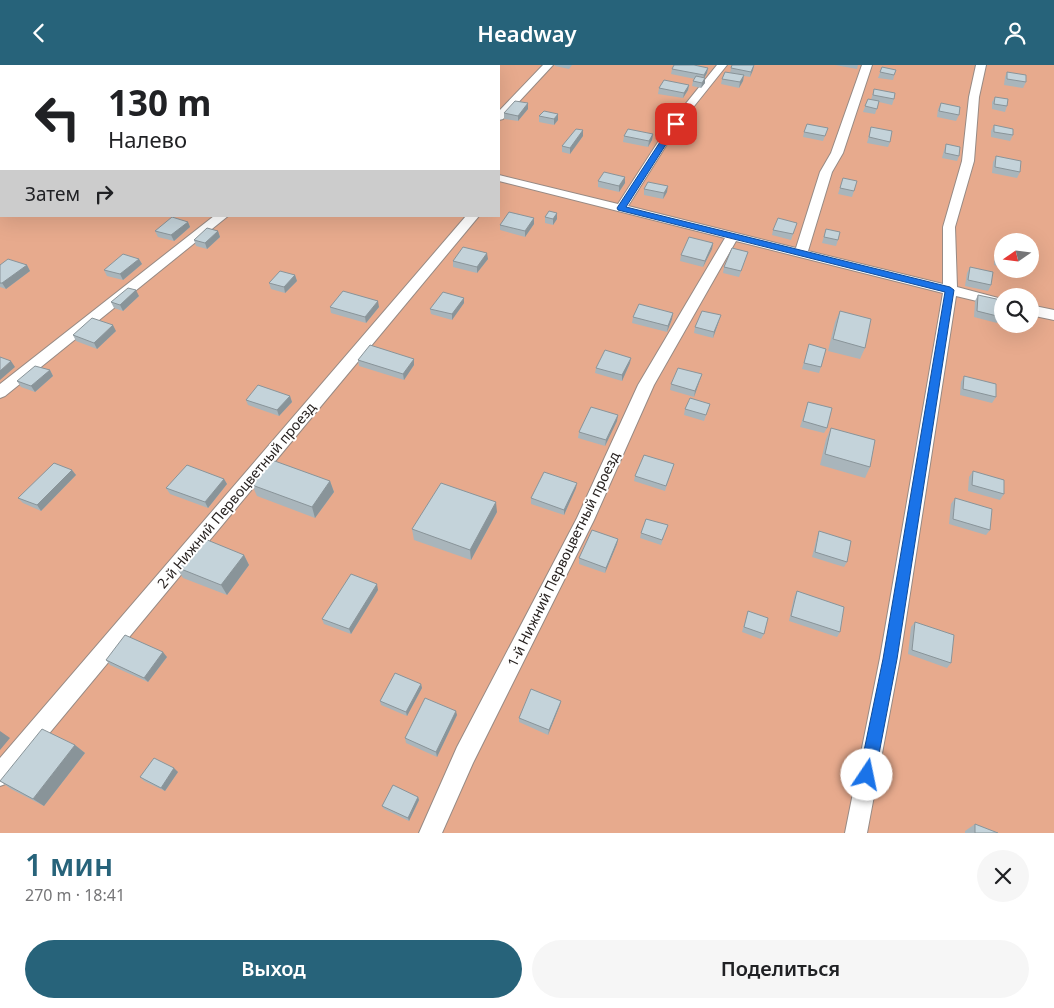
<!DOCTYPE html>
<html lang="ru">
<meta charset="utf-8">
<style>
body{margin:0;font-family:"Noto Sans",sans-serif;background:#f6f6f6;color:#202124;height:100vh;display:flex;flex-direction:column;font-size:19px;white-space:nowrap}
*{box-sizing:border-box;margin:0}
p{font-size:16px;color:#757577}
.icon{flex:none;width:28px;height:28px;fill:none;stroke:currentColor;stroke-width:2;stroke-linecap:round;stroke-linejoin:round}
.map{position:relative;height:768px;overflow:hidden}
.drawer{display:flex;flex-direction:column;background:#fff;flex:1}
.drawer>*{flex:none}
.guide{position:absolute;left:0px;top:0px;width:500px;height:152px;box-shadow:0 5px 20px #0002;background:#fff;color:#202124;overflow:hidden}
.needle{width:32px;rotate:256deg}
.tools{position:absolute;left:994px;top:168px;display:grid;gap:10px}
.tools a{display:grid;place-items:center;width:45px;height:45px;border-radius:50%;background:#fff;box-shadow:0 5px 20px #0002;font-size:25px}
.pin{position:absolute;display:grid;place-items:center;width:42px;height:42px;color:#fff;margin:-21px;border-radius:10px;box-shadow:0 2px 8px #0006}
.me{position:absolute;width:55px;margin:-28px;rotate:11deg;stroke-linejoin:round;filter:drop-shadow(0 0 4px #0008)}
.turn{display:flex;align-items:center;gap:18px;height:105px;padding:0 25px;font-size:22px}
.turn .icon{width:65px;height:65px;stroke-width:2.5}
.turn b{display:block;font-size:35px;line-height:42px}
.then{display:flex;align-items:center;height:48px;padding:0 25px;background:#0003;gap:10px;font-size:19px}
.round{display:grid;place-items:center;flex:none;width:52px;height:52px;border-radius:26px;background:#f6f6f6}
.head{display:flex;align-items:center;justify-content:space-between;height:85px;padding:0 25px}
h1{font-size:30px;font-weight:600;line-height:38px;color:#27637a}
.action{display:flex;gap:10px;margin-top:auto;padding:10px 25px}
.action a{flex:1;height:58px;border-radius:30px;background:#27637a;color:#fff;font-size:20px;font-weight:600;line-height:58px;text-align:center}
.action a+a{background:#f6f6f6;color:#202124}
header{display:flex;justify-content:space-between;align-items:center;height:65px;padding:0 25px;background:#27637a;color:#fff;font-size:22px;font-weight:600}
.map>svg:first-child{display:block}
</style>
<header><svg class="icon" aria-label="back" viewBox="0 0 24 24"><path d="M15 5l-7 7 7 7"/></svg>Headway<svg class="icon" aria-label="person" viewBox="0 0 24 24"><circle cx="12" cy="8" r="4"/><path d="M4 21q1-7 8-7t8 7"/></svg></header>
<div class="map">
<svg width="1054" height="768" viewBox="0 0 1054 768">
<rect width="100%" height="100%" fill="#f1e2db"/>
<!-- green -->
<path fill="#e7aa8d" fill-rule="evenodd" d="M0,0H1054V768H0ZM1,1H499V151H1ZM1002,176H1030V204H1002ZM1002,231H1030V259H1002Z"/>
<g fill="none" stroke-linecap="round" stroke-linejoin="round">
<!-- service casing -->
<g stroke="#978a84" stroke-width="2">
<path id="service" d="M42,0H56L57,1H43Z
M543,0H553L503,54L499,55V46Z
M717,0H727L679,60L628,141L796,183L820,107L831,88L862,0H872L843,88L832,107L808,186L943,219V162L962,96L969,32L976,0H986L979,32L974,96L955,162L957,222L1002,234V242L956,231L900,593L867,768H845L880,593L943,228L736,176L654,320L594,455L473,698L442,768H419L457,682L577,453L638,320L725,173L499,116V110L618,139L671,57Z
M1,119V127L0,128V120Z
M214,151H228L5,331L0,333V319Z
M466,151H479L8,718L0,721V693Z
M1030,240L1054,245V255L1030,250Z"/>
</g>
<!-- service -->
<use href="#service" fill="#fff" fill-rule="evenodd"/>
</g>
<!-- wall -->
<path fill="#a9b5bb" d="M0,0L1,1V30L0,29Z
M191,0H212L210,1H191Z
M555,0H572L569,4L555,1Z
M754,0L753,5L750,12L744,11L743,16L739,23L721,19L722,14L730,8L731,3Z
M835,0H858L857,4Z
M882,2L896,5L893,15L878,13Z
M708,3L707,8L704,13L705,18L701,23L692,21L693,16L695,14L671,9L672,4Z
M1007,7L1026,17L1023,23L1004,20L1005,12Z
M689,20L688,25L683,33L658,29L659,23Z
M874,24L894,34L892,40L879,37L875,49L863,47L868,34L871,35Z
M995,32L1007,41L1005,47L992,44V37Z
M941,38L959,50L956,56L937,52L938,44Z
M528,44L518,56L504,54V48Z
M558,49V55L554,60L539,57V51Z
M994,60L1013,70L1010,76L991,72V66Z
M871,62L890,77L888,82L867,78Z
M828,63L823,76L803,72L804,67Z
M653,69L652,75L648,82L623,77L624,71Z
M583,71L570,89L562,87V81Z
M946,79L959,91L957,96L942,93L944,85Z
M996,91L1020,107L1017,113L992,108L993,97Z
M843,113L854,126L852,132L838,129Z
M598,116L625,118L619,127L598,122Z
M644,124L667,127L663,134L644,130Z
M557,148V154L553,160L545,158V152Z
M534,153V159L525,172L500,165V160Z
M188,157L190,162L174,176L158,172L155,166Z
M797,158L791,175L772,170L773,165Z
M826,164L838,175L836,181L822,178Z
M218,166L220,172L207,184L196,181L194,175Z
M713,178L712,184L703,202L680,196L681,190Z
M998,182L1002,183V202L994,200L995,188Z
M746,193L739,212L723,208L724,202Z
M139,194L142,199L123,215L107,211L104,205Z
M488,194L477,208L453,202V196Z
M0,200H27L30,206L6,224L0,222Z
M970,202L991,220L988,226L965,221L967,208Z
M1009,204H1019L1018,206Z
M295,210L297,216L285,228L271,224L269,218Z
M978,230L1001,252L997,258L974,252L975,236Z
M139,231L123,246L114,243L111,237Z
M464,238L452,255L431,249L430,244Z
M330,242H379L366,258L331,248Z
M840,246L865,283L860,294L828,286L835,257Z
M633,252L672,254L667,267L632,258Z
M719,256L713,273L694,268L695,262Z
M116,266L97,284L76,276L73,270Z
M809,279L821,302L819,308L802,304Z
M358,295L414,300L404,315L359,301Z
M630,298L622,316L595,308L596,303Z
M50,305L53,311L35,327L21,322L17,316Z
M702,309L700,315L694,332L670,325L671,319Z
M964,311L996,332L992,338L960,330L961,317Z
M290,331L292,337L279,351L248,340L246,335Z
M808,337L827,363L824,368L800,362Z
M710,339L704,356L684,350L685,344Z
M617,356L605,381L578,373L579,367Z
M831,363L870,402L865,413L820,400L826,374Z
M674,399L665,426L634,416L635,411Z
M72,405L76,410L41,446L23,438L18,433Z
M973,406L1004,429L1000,435L968,426L969,412Z
M224,414L227,419L208,443L170,429L166,423Z
M330,416L334,427L315,453L257,431L252,420Z
M576,423L564,450L531,439V433Z
M955,433L990,465L986,470L949,459L951,439Z
M497,447L471,495L414,475L412,464Z
M668,460L661,480L640,473L641,468Z
M819,466L847,497L844,502L812,492L817,472Z
M618,474L617,479L605,508L579,499V493Z
M244,490L249,500L227,530L183,513L176,502Z
M378,525L351,569L324,559L322,554Z
M797,526L840,567L837,572L789,556L794,532Z
M748,546L764,569L761,574L742,567Z
M915,557L951,598L947,603L908,589L911,562Z
M167,592L148,617L110,600L106,595Z
M421,619L422,623L407,651L381,640L380,636Z
M561,636L560,640L548,670L519,657V653Z
M457,650L437,692L406,678L405,673Z
M75,680L85,688L44,741L11,724L0,716Z
M178,707L165,726L144,716L140,712Z
M418,732L419,735L409,756L384,744L382,741Z
M975,759L998,768H965V766Z"/>
<!-- shaded-wall -->
<path fill="#899499" d="M9,0H17L18,1H7Z
M203,0H212L210,1H204Z
M754,0L753,5L750,12L751,7Z
M708,3L707,8L703,15L704,10Z
M744,10L743,16L739,23L740,17Z
M705,13V18L701,23L702,18Z
M689,20L688,25L683,33L684,28Z
M528,38V44L518,56V51Z
M558,49V55L554,60V54Z
M1,55V63H0V56Z
M583,65V71L570,89V83Z
M653,69L652,75L648,82L649,76Z
M1,109V117H0V110Z
M625,112V118L619,127V121Z
M668,121L667,127L663,134L664,128Z
M557,148V154L553,160V154Z
M534,153V159L525,172V166Z
M188,157L190,162L174,176L171,170Z
M218,166L220,172L207,184L205,178Z
M713,178L712,184L703,202L705,196Z
M487,188L488,194L477,208V202Z
M139,194L142,199L123,215L120,209Z
M27,200L30,206L6,224L2,218Z
M295,210L297,216L285,228L284,222Z
M136,225L139,231L123,246L120,240Z
M464,233V238L452,255V249Z
M378,236L379,242L366,258L365,252Z
M673,248L672,254L667,267L668,261Z
M721,250L719,256L713,273L714,267Z
M113,260L116,266L97,284L94,278Z
M631,293L630,298L622,316V310Z
M414,294V300L404,315L403,309Z
M11,296L15,302L0,315V306Z
M50,305L53,311L35,327L31,321Z
M702,309L700,315L694,332L695,326Z
M290,331L292,337L279,351L277,345Z
M618,350L617,356L605,381L606,375Z
M72,405L76,410L41,446L37,440Z
M224,414L227,419L208,443L205,437Z
M330,416L334,427L315,453L312,442Z
M577,418L576,423L564,450V445Z
M496,437L497,447L471,495L470,485Z
M618,474L617,479L605,508L606,503Z
M244,490L249,500L227,530L221,520Z
M377,519L378,525L351,569L349,564Z
M163,587L167,592L148,617L144,613Z
M421,619L422,623L407,651L406,647Z
M561,636L560,640L548,670L549,665Z
M456,646L457,650L437,692L436,687Z
M0,666L10,673L0,685Z
M75,680L85,688L44,741L33,734Z
M174,703L178,707L165,726L161,723Z
M418,732L419,735L409,756L408,753Z"/>
<!-- building -->
<path fill="#c4d3da" stroke="#899499" d="M0,0H9L7,1H1V4L0,5Z
M674,0H694L708,3L704,10L672,4Z
M732,0H754L751,7L731,3Z
M882,2L896,5L894,10L880,7Z
M725,7L744,10L740,17L722,14Z
M1007,7L1026,10V17L1007,14Z
M1,9V20H0V10Z
M696,11L705,13L702,18L693,16Z
M664,15L689,20L684,28L659,23Z
M874,24L895,28L894,34L873,30Z
M995,32L1008,34L1007,41L994,39Z
M868,34L879,36L877,44L865,41Z
M515,36L528,38L518,51L504,48Z
M941,38L960,42L959,50L939,46Z
M544,46L558,49L554,54L539,51Z
M807,59L828,63L825,71L804,67Z
M994,60L1013,64V70L994,67Z
M871,62L892,66L890,77L869,72Z
M576,64L583,65L570,83L562,81Z
M628,64L653,69L649,76L624,71Z
M946,79L960,82L959,91L945,88Z
M996,91L1021,96L1020,107L995,102Z
M0,94H1V109L0,110Z
M604,107L625,112L619,121L598,116Z
M843,113L857,116L854,126L840,123Z
M648,117L668,121L664,128L644,124Z
M549,146L557,148L553,154L545,152Z
M509,147L534,153L525,166L500,160Z
M172,152L188,157L171,170L155,166Z
M778,153L797,158L793,169L773,165Z
M207,163L218,166L205,178L194,175Z
M826,164L840,167L838,175L824,172Z
M689,172L713,178L705,196L681,190Z
M463,182L487,188L477,202L453,196Z
M998,182L1002,183V196L997,195Z
M732,183L748,187L741,206L724,202Z
M123,189L139,194L120,209L104,205Z
M8,194L27,200L2,218H0V200Z
M970,202L993,207L991,220L968,215Z
M280,206L295,210L284,222L269,218Z
M128,223L136,225L120,240L111,237Z
M343,226L378,236L365,252L330,242Z
M443,227L464,233L452,249L430,244Z
M978,230L1001,235V252L977,246Z
M639,239L673,248L668,261L633,252Z
M702,246L721,250L714,267L695,262Z
M840,246L871,254L865,283L833,274Z
M92,253L113,260L94,278L73,270Z
M809,279L826,284L821,302L804,298Z
M370,280L414,294L403,309L358,295Z
M605,285L631,293L622,310L596,303Z
M0,292L11,296L0,306Z
M35,301L50,305L31,321L17,316Z
M678,303L702,309L695,326L671,319Z
M964,311L996,319V332L963,324Z
M258,320L290,331L277,345L246,335Z
M690,333L710,339L706,350L685,344Z
M808,337L832,343L827,363L803,356Z
M591,342L618,350L606,375L579,367Z
M831,363L875,375L870,402L825,389Z
M644,390L674,399L666,421L635,411Z
M272,395L330,416L312,442L252,420Z
M54,398L72,405L37,440L18,433Z
M187,400L224,414L205,437L166,423Z
M973,406L1004,415V429L972,420Z
M544,407L577,418L564,445L531,433Z
M441,418L496,437L470,485L412,464Z
M955,433L992,444L990,465L953,454Z
M646,454L668,460L662,475L641,468Z
M592,465L618,474L606,503L579,493Z
M819,466L851,476L847,497L815,487Z
M200,472L244,490L221,520L176,502Z
M351,509L377,519L349,564L322,554Z
M797,526L844,542L840,567L791,551Z
M748,546L768,553L764,569L744,562Z
M915,557L954,570L951,598L912,585Z
M125,570L163,587L144,613L106,595Z
M395,608L421,619L406,647L380,636Z
M531,624L561,636L549,665L519,653Z
M425,633L456,646L436,687L405,673Z
M42,664L75,680L33,734L0,716Z
M154,693L174,703L161,723L140,712Z
M393,720L418,732L408,753L382,741Z
M975,759L998,768H975Z"/>
<!-- route -->
<path fill="#1a73e8" stroke="#114b97" d="M673,57L679,59L626,142L950,222L954,225L897,594L875,710L873,715L867,718L862,715L859,710L883,594L945,227L618,145L617,143Z"/>
<g text-anchor="middle" dominant-baseline="central" stroke-width="4" stroke-linejoin="round" paint-order="stroke">
<!-- street labels -->
<g font-size="14" fill="#251f1d" stroke="#fff">
<text transform="translate(236 430) rotate(-50)">2-й Нижний Первоцветный проезд</text>
<text transform="translate(563 494) rotate(-64)">1-й Нижний Первоцветный проезд</text>
</g>
</g>
</svg>
<div class="tools">
<a><svg class="needle" viewBox="-14 -14 28 28"><path d="M0-13l5 13h-10z" fill="#e53935"/><path d="M0 13l5-13h-10z" fill="#757577"/></svg></a>
<a><svg class="icon" aria-label="search" viewBox="0 0 24 24"><circle cx="10" cy="10" r="6"/><path d="M15 15l6 6"/></svg></a>
</div>
<div class="pin" style="left:676px;top:59px;background:#d93025"><svg class="icon" aria-label="arrive" viewBox="0 0 24 24"><path d="M6 21V4h12l-3 4 3 4H6"/></svg></div>
<svg class="me" style="left:867px;top:710px" viewBox="-20 -20 40 40"><circle r="19" fill="#fff"/><path d="M0-13L10 11 0 6-10 11z" fill="#1a73e8"/></svg>
<div class="guide">
<div class="turn"><svg class="icon" aria-label="left" viewBox="0 0 24 24"><path d="M17 20v-9H6M10 6l-5 5 5 5"/></svg><div><b>130 m</b>Налево</div></div>
<div class="then">Затем<svg class="icon" aria-label="right" viewBox="0 0 24 24"><path d="M7 20v-9h11M14 6l5 5-5 5"/></svg></div>
</div>
</div>
<section class="drawer">
<div class="head"><div><h1>1 мин</h1><p>270 m · 18:41</p></div><a class="round"><svg class="icon" aria-label="close" viewBox="0 0 24 24"><path d="M6 6l12 12M18 6L6 18"/></svg></a></div>
<div class="action"><a>Выход</a><a>Поделиться</a></div>
</section>
